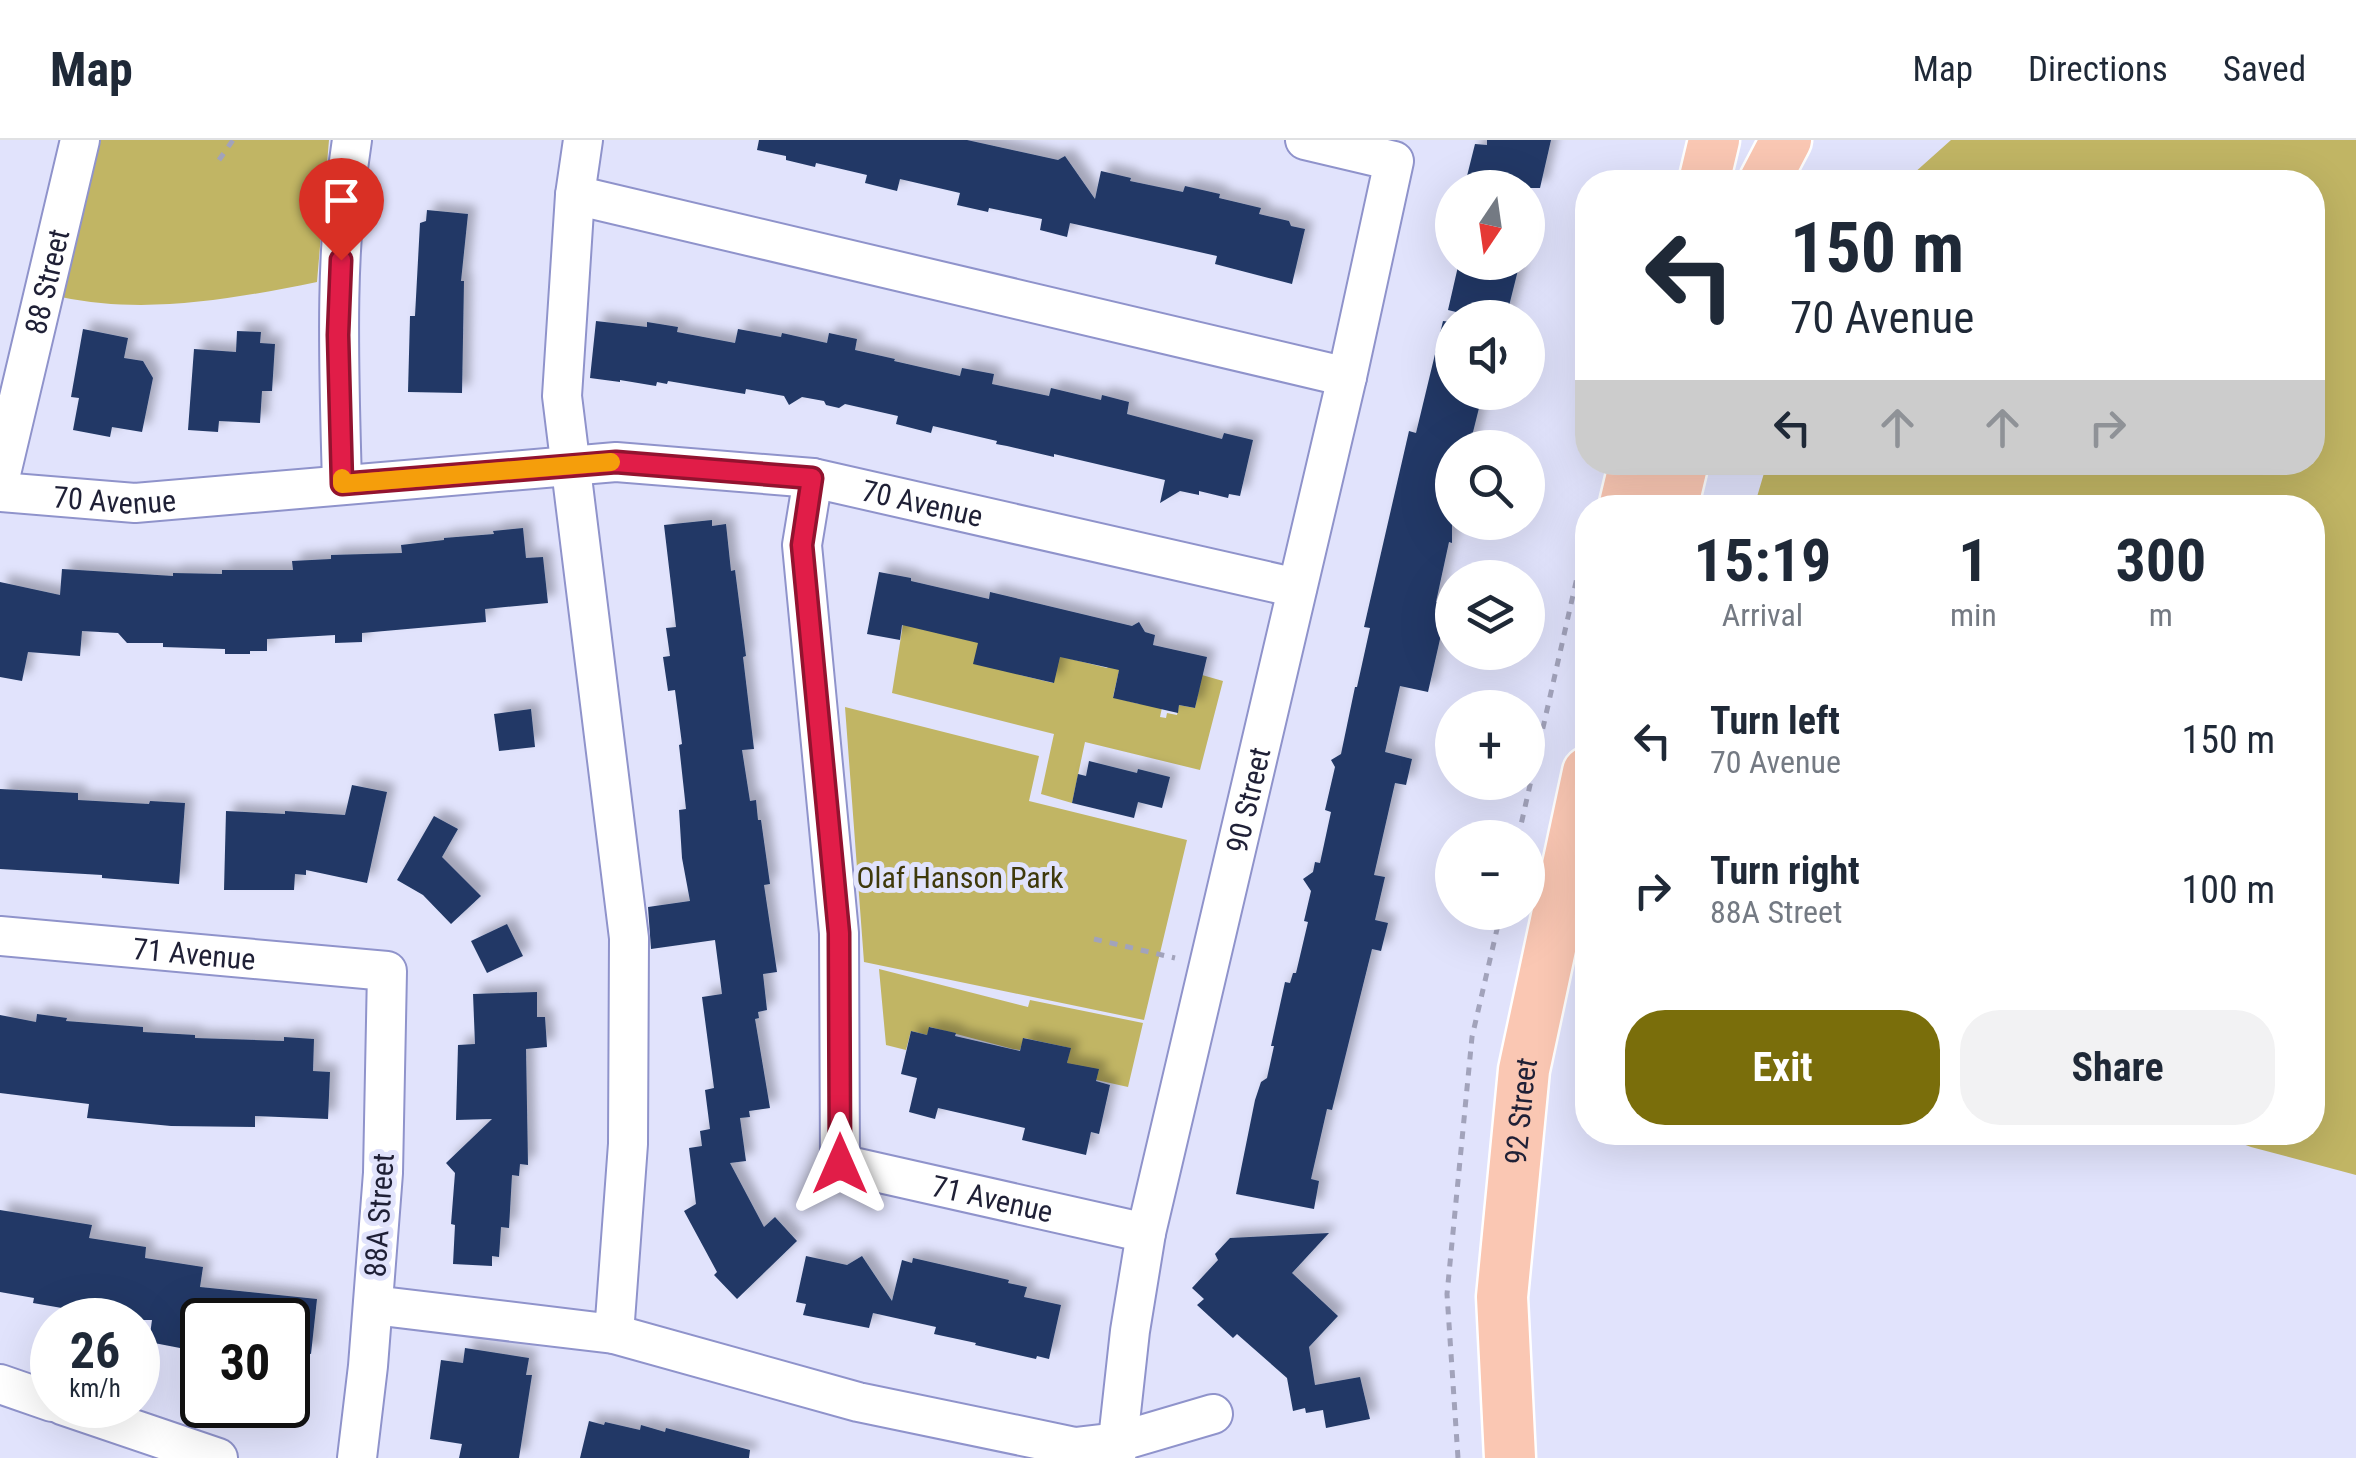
<!DOCTYPE html>
<meta charset="utf-8">
<style>
body{margin:0;font-family:"Roboto Condensed",sans-serif;background:#f2f2f3;color:#1f2937;height:100vh;display:flex;flex-direction:column;font-size:38px;white-space:nowrap}
*{box-sizing:border-box;margin:0}
p{font-size:32px;color:#747a83}
.icon{flex:none;width:55px;height:55px;fill:none;stroke:currentColor;stroke-width:2;stroke-linecap:round;stroke-linejoin:round}
.map{position:relative;flex:1;overflow:hidden}
.details{position:absolute;left:1575px;top:355px;width:750px;height:650px;display:flex;flex-direction:column;background:#fff;border-radius:40px;box-shadow:0 10px 40px #0002}
.details>*{flex:none}
.hud{position:absolute;left:1575px;top:30px;width:750px;height:305px;border-radius:40px;box-shadow:0 10px 40px #0002;background:#fff;color:#1f2937;overflow:hidden}
.needle{width:65px;rotate:193deg}
.fabs{position:absolute;left:1435px;top:30px;display:grid;gap:20px}
.fabs a{display:grid;place-items:center;width:110px;height:110px;border-radius:50%;background:#fff;box-shadow:0 10px 40px #0002;font-size:50px}
.speed{position:absolute;left:30px;top:1158px;display:flex;gap:20px;font-size:50px;font-weight:700;text-align:center}
.speed>*{display:grid;place-content:center;width:130px;height:130px;border-radius:50%;background:#fff;box-shadow:0 10px 40px #0002;line-height:1}
.speed small{font-size:25px;font-weight:400}
.speed .limit{border:5px solid #111;border-radius:15px;background:#fff;color:#111}
.pin{position:absolute;display:grid;place-items:center;width:85px;height:85px;color:#fff;margin:-102px -42px;border-radius:50% 50% 50% 0;rotate:-45deg;box-shadow:0 0 10px #0007}
.pin .icon{rotate:45deg}
.me{position:absolute;width:110px;margin:-55px;rotate:0deg;stroke-linejoin:round;filter:drop-shadow(0 0 8px #0008)}
.turn{display:flex;align-items:center;gap:35px;height:210px;padding:0 50px;font-size:45px}
.turn .icon{width:130px;height:130px;stroke-width:2.5}
.turn b{display:block;font-size:70px;line-height:85px}
.lanes{display:flex;align-items:center;height:95px;padding:0 50px;background:#0003;justify-content:center;gap:50px;direction:ltr}
.lanes .off{opacity:.35}
.eta{display:flex;justify-content:space-evenly;align-items:center;height:170px;text-align:center}
.eta b{font-size:60px;font-weight:700;line-height:70px}
.action{display:flex;gap:20px;margin-top:auto;padding:20px 50px}
.action a{flex:1;height:115px;border-radius:40px;background:#7a6e0b;color:#fff;font-size:40px;font-weight:700;line-height:115px;text-align:center}
.action a+a{background:#f2f2f3;color:#1f2937}
ul{padding:0;list-style:none}
li{display:flex;align-items:center;gap:30px;height:150px;padding:0 50px}
li div{flex:1}
li b{display:block;font-size:38px}
li em{font-style:normal}
header{display:flex;align-items:center;gap:60px;box-sizing:border-box;height:140px;padding:0 50px;background:#fff;border-bottom:2px solid #e0e1e3}
header strong{font-size:48px}
nav{display:flex;gap:55px;margin-inline-start:auto;font-size:35px}
.map>svg:first-child{display:block}
</style>
<header>
<strong>Map</strong>
<nav><a>Map</a><a>Directions</a><a>Saved</a></nav>
</header>
<div class="map">
<svg width="2356" height="1318" viewBox="0 0 2356 1318">
<defs>
<filter id="shadow"><feDropShadow dx="8" dy="-8" stdDeviation="5" flood-color="#0004"/></filter>
</defs>
<rect width="100%" height="100%" fill="#e1e3fc"/>
<!-- green -->
<path fill="#c1b564" d="M101,0H329L317,142C233,159 146,175 61,157Z
M1951,0H2356V1035L2251,1007L2213,993L2312,992V368L1754,367L1767,323L2312,322V42H1904Z
M955,467L1020,535L1053,543L1055,515L1107,528L1123,513L1113,557L1139,564L1171,525L1160,577L1166,578L1167,573L1177,575L1179,565L1195,568L1202,535L1223,541L1200,630L1085,602L1072,663L1041,654L1054,594L892,553L903,484Z
M845,567L1039,616L1029,661L1187,700L1144,880L864,822Z
M879,829L1028,867L1030,860L1143,883L1128,947L1065,933L1070,908L1024,898L1020,910L1013,909L930,887L927,895L911,891L906,910L886,905Z"/>
<!-- building -->
<path fill="#213966" filter="url(#shadow)" d="M759,0H967L1058,20L1065,16L1095,59L1101,31L1131,38L1130,41L1183,52L1185,46L1220,54L1219,58L1261,68L1259,74L1289,81L1291,86L1305,89L1292,144L1215,124L1217,116L1070,83L1067,97L1040,90L1042,79L989,68L988,72L957,65L960,53L900,39L897,51L865,43L867,35L816,23L815,27L786,20V16L757,10Z
M1487,0H1551L1540,48H1464L1475,4L1487,5Z
M427,70L468,74L461,141H464L462,253L408,252L410,176H415L420,83L426,81Z
M1459,122H1520L1506,178H1480L1448,170Z
M596,181L647,187V182L678,187L677,192L735,203L738,189L781,197L782,193L827,203L829,193L857,199L855,210L895,219L894,221L960,236L962,228L994,234L992,244L1049,256L1051,248L1101,260L1102,255L1129,262L1127,274L1222,299L1224,293L1253,300L1240,356L1229,354L1228,358L1199,351V355L1180,351L1160,363L1165,340L1054,314V317L1007,306L996,304L997,301L933,286L931,293L896,284L898,276L845,264L839,268L826,265L824,261L802,257L789,265L784,256L746,249L745,254L668,241L667,244L657,242L656,246L620,240V242L590,238Z
M1443,181L1452,182V252H1483L1469,308H1452V403L1449,402L1436,462L1448,464L1428,552L1400,546L1385,612L1412,619L1406,645L1395,643L1374,735L1385,737L1375,780L1388,783L1381,811L1372,809L1332,970L1327,969L1311,1039L1319,1041L1314,1069L1236,1054L1255,960L1261,942L1267,938L1274,906H1271L1285,842L1290,843L1293,833H1296L1308,782L1304,781L1311,751L1303,739L1313,732L1315,722L1320,723L1331,672L1325,670L1335,627L1331,620L1341,614L1355,547H1357L1370,488L1364,487L1409,291L1416,293Z
M83,189L128,198L124,218L143,221L153,238L142,292L112,287L110,297L73,290L79,258L71,257Z
M237,191L261,192L260,203L275,204L272,251H262L260,283L219,281L218,292L188,290L194,209L236,212Z
M712,380V386L726,384L731,431L735,430L746,516L743,517L754,609L742,610L750,661L756,660L758,680H761L770,744L764,745L777,832L763,834L767,870L758,872L759,878L755,879L770,968L749,971L750,977L740,978L746,1021L730,1023L764,1087L775,1077L797,1101L737,1159L714,1135L717,1132L684,1071L696,1064L689,1008L702,1006L700,991L710,989L705,950L714,948L702,857L722,854L715,800L651,809L648,767L690,761L682,718L679,670L686,669L679,605L682,604L675,550L668,551L663,517L670,516L666,488L676,487L664,385Z
M523,388L526,418L543,417L548,463L485,469L486,482L362,493V502L335,503V495L267,499V511H250V514H225V509L163,507V503H127L118,493L82,491L80,516L28,512L22,541L0,537V442L60,455L62,429L173,436V433L222,434V430H293L292,421L331,419V415L402,413L401,405L444,400V398L494,394L493,391Z
M879,432L911,438V441L989,459L990,452L1132,486L1139,482L1145,492L1155,495L1153,505L1207,517L1195,568L1179,565L1178,573L1113,558L1119,530L1060,517L1054,543L973,524L978,503L902,485L900,500L867,494Z
M531,569L535,607L499,611L494,574Z
M1089,621L1137,633L1138,629L1170,637L1162,668L1138,662L1134,678L1072,663L1078,634L1086,636Z
M352,645L387,652L367,743L306,730V735L295,734L294,750H224L226,671L285,674V671L345,675Z
M0,649L78,653V660L149,664L150,661L185,663L179,744L102,738V735L0,729Z
M434,676L458,689L442,717L481,756L451,784L423,755L397,740Z
M507,784L523,816L487,833L471,801Z
M537,852V877H545L547,907L526,909L528,1025L520,1024L519,1036L512,1035L509,1088L501,1087L499,1117L492,1116V1126L453,1124L455,1085L451,1084L455,1033L446,1023L492,979L456,980L458,905L475,904L473,854Z
M37,874L67,878L66,881L143,887V892L195,895V898L284,901V897L314,899L313,931L330,932L328,979L255,976V987L171,986L87,978L89,964L0,953V875L36,882Z
M929,887L956,893L955,896L1020,911L1023,898L1071,908L1067,923L1099,929L1096,941L1110,945L1099,994L1091,992L1086,1015L1022,1000L1025,988L938,968L935,979L909,972L917,938L901,934L911,891L927,895Z
M0,1070L92,1085L89,1098L146,1107L145,1118L203,1127L200,1147L317,1159L311,1214L288,1210V1180H184L180,1208L149,1202L152,1180H108V1176L33,1163L34,1158L0,1152Z
M1329,1093L1292,1133L1338,1176L1309,1207L1315,1245L1360,1237L1370,1279L1326,1288L1323,1270L1306,1273L1305,1268L1293,1271L1287,1238L1237,1194L1233,1198L1197,1165L1204,1159L1192,1148L1218,1120L1215,1114L1230,1098Z
M806,1116L847,1125L862,1116L892,1161L902,1120L912,1123L913,1118L1009,1140L1008,1143L1027,1147L1024,1157L1061,1165L1049,1219L1037,1216L1036,1219L975,1205L976,1203L934,1194L936,1187L873,1173L869,1188L803,1175L806,1164L796,1162Z
M465,1208L529,1218L526,1235H532L519,1318H459L462,1304L430,1299L441,1220L463,1223Z
M589,1281L604,1285L605,1282L640,1290L641,1285L665,1292L666,1288L750,1310L749,1318H580Z"/>
<g fill="none" stroke-linecap="round" stroke-linejoin="round">
<!-- minor casing -->
<g stroke="#8f93cb" stroke-width="42">
<g id="minor">
<path d="M575,55L1347,237"/>
<path id="s1" d="M0,338L80,0"/>
<path id="s2" d="M813,338L802,405L839,793L840,1024L1146,1093"/>
<path d="M342,344C339,230 334,114 352,0"/>
<path id="s3" d="M0,352L135,363L616,322L813,338L1297,448"/>
<path id="s4" d="M0,796L387,831L383,1033L368,1226L357,1318"/>
<path d="M373,1165L614,1194L628,1004L629,798L562,256L575,55L583,0"/>
<path d="M614,1194L858,1262L1075,1307L1118,1302L1213,1274"/>
<path d="M0,1244L52,1262"/>
<path d="M62,1265L218,1318"/>
<path id="s5" d="M1116,1318L1130,1191L1146,1093L1347,237L1394,21L1305,0"/>
</g>
</g>
<!-- major casing -->
<g stroke="#fff" stroke-width="55">
<g id="major">
<path d="M1704,42L1714,0"/>
<path d="M1764,42L1786,0"/>
<path d="M1624,368L1635,322"/>
<path d="M1672,368L1683,322"/>
<path id="s6" d="M1510,1318L1502,1157L1524,930L1588,632"/>
</g>
</g>
<!-- path -->
<path stroke="#a2a3bb" stroke-width="5" stroke-dasharray="8 8" stroke-linecap="butt" d="M219,20L233,0
M1518,698L1588,389
M1094,799L1175,818
M1458,1318L1447,1154L1472,897L1501,772"/>
<!-- minor -->
<use href="#minor" stroke="#fff" stroke-width="38"/>
<!-- major -->
<use href="#major" stroke="#fac7b3" stroke-width="50"/>
</g>
<g fill="none" stroke-linecap="round" stroke-linejoin="round">
<!-- route casing -->
<g stroke="#92132f" stroke-width="25">
<path id="route" d="M341,120L338,195L342,344L616,322L812,338L802,405L839,793L840,1024"/>
</g>
<!-- route -->
<use href="#route" stroke="#e11d48" stroke-width="18"/>
<!-- slow -->
<path stroke="#f59e0b" stroke-width="18" d="M342,338V344L611,322"/>
</g>
<g text-anchor="middle" dominant-baseline="central" stroke-width="10" stroke-linejoin="round" paint-order="stroke">
<!-- street labels -->
<g font-size="30" fill="#1f2036" stroke="#e1e3fc">
<text stroke="none"><textPath href="#s1" startOffset="202">88 Street</textPath></text>
<text stroke="none"><textPath href="#s3" startOffset="115">70 Avenue</textPath></text>
<text stroke="none"><textPath href="#s3" startOffset="928">70 Avenue</textPath></text>
<text stroke="none"><textPath href="#s5" startOffset="672">90 Street</textPath></text>
<text stroke="none"><textPath href="#s4" startOffset="195">71 Avenue</textPath></text>
<text stroke="none"><textPath href="#s6" startOffset="348">92 Street</textPath></text>
<text stroke="none"><textPath href="#s2" startOffset="845">71 Avenue</textPath></text>
<text transform="translate(379 1075) rotate(-86)">88A Street</text>
</g>
<!-- park labels -->
<g font-size="30" fill="#3f390b" stroke="#e1e3fc">
<text x="960" y="737">Olaf Hanson Park</text>
</g>
</g>
</svg>
<div class="fabs">
<a><svg class="needle" viewBox="-14 -14 28 28"><path d="M0-13l5 13h-10z" fill="#e53935"/><path d="M0 13l5-13h-10z" fill="#747a83"/></svg></a>
<a><svg class="icon" aria-label="sound" viewBox="0 0 24 24"><path d="M4 9h4l5-4v14l-5-4H4zM17 9q2 3 0 6"/></svg></a>
<a><svg class="icon" aria-label="search" viewBox="0 0 24 24"><circle cx="10" cy="10" r="6"/><path d="M15 15l6 6"/></svg></a>
<a><svg class="icon" aria-label="layers" viewBox="0 0 24 24"><path d="M12 4l9 5-9 5-9-5zM3 14l9 5 9-5"/></svg></a>
<a>+</a>
<a>−</a>
</div>
<div class="speed"><div>26<small>km/h</small></div><div class="limit">30</div></div>
<div class="pin" style="left:341px;top:120px;background:#d93025"><svg class="icon" aria-label="arrive" viewBox="0 0 24 24"><path d="M6 21V4h12l-3 4 3 4H6"/></svg></div>
<svg class="me" style="left:840px;top:1024px" viewBox="-20 -20 40 40"><path d="M0-17L14 15 0 8-14 15z" fill="#e11d48" stroke="#fff" stroke-width="4"/></svg>
<div class="hud">
<div class="turn"><svg class="icon" aria-label="left" viewBox="0 0 24 24"><path d="M17 20v-9H6M10 6l-5 5 5 5"/></svg><div><b>150 m</b>70 Avenue</div></div>
<div class="lanes"><svg class="icon" aria-label="left" viewBox="0 0 24 24"><path d="M17 20v-9H6M10 6l-5 5 5 5"/></svg><svg class="icon off" aria-label="ahead" viewBox="0 0 24 24"><path d="M12 20V5M6 11l6-6 6 6"/></svg><svg class="icon off" aria-label="ahead" viewBox="0 0 24 24"><path d="M12 20V5M6 11l6-6 6 6"/></svg><svg class="icon off" aria-label="right" viewBox="0 0 24 24"><path d="M7 20v-9h11M14 6l5 5-5 5"/></svg></div>
</div>
<section class="details">
<div class="eta">
<div><b>15:19</b><p>Arrival</p></div>
<div><b>1</b><p>min</p></div>
<div><b>300</b><p>m</p></div>
</div>
<ul>
<li><svg class="icon" aria-label="left" viewBox="0 0 24 24"><path d="M17 20v-9H6M10 6l-5 5 5 5"/></svg><div><b>Turn left</b><p>70 Avenue</p></div><em>150 m</em></li>
<li><svg class="icon" aria-label="right" viewBox="0 0 24 24"><path d="M7 20v-9h11M14 6l5 5-5 5"/></svg><div><b>Turn right</b><p>88A Street</p></div><em>100 m</em></li>
</ul>
<div class="action"><a>Exit</a><a>Share</a></div>
</section>
</div>
